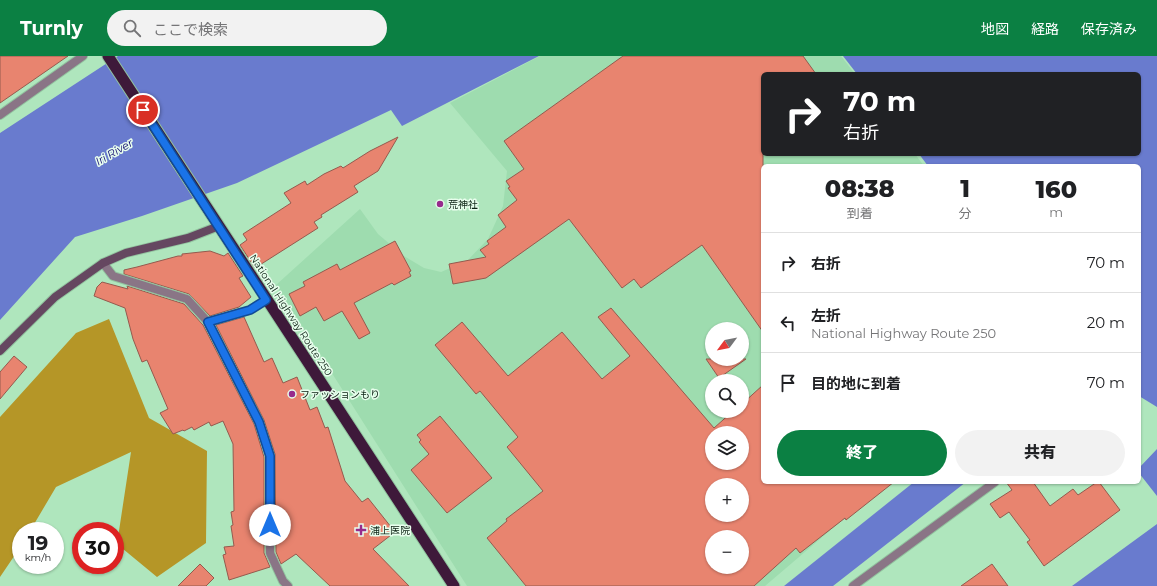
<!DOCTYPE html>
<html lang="ja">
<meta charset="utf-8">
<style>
body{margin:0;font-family:Montserrat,"Noto Sans JP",sans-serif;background:#f2f2f2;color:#202124;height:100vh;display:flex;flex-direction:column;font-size:15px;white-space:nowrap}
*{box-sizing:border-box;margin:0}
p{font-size:13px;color:#757577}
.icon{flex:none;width:22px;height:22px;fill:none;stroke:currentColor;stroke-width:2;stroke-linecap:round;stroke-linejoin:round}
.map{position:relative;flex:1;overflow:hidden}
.drawer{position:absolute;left:761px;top:108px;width:380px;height:320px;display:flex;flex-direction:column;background:#fff;border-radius:6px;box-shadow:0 1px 3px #0004}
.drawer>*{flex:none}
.hud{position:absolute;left:761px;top:16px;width:380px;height:84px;border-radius:6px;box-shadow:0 1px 3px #0004;background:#202124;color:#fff;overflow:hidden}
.needle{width:26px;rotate:238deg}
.tools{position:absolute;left:705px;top:266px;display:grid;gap:8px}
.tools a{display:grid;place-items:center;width:44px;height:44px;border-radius:50%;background:#fff;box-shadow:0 1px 3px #0004;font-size:20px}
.speed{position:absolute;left:12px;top:466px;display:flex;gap:8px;font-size:20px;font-weight:700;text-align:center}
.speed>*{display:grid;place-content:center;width:52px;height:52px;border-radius:50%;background:#fff;box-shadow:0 1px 3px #0004;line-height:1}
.speed small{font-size:10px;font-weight:400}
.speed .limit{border:6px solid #d22;background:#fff;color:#111}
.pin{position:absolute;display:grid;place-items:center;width:34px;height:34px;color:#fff;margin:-17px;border:2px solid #fff;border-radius:50%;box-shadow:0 1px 4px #0007}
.me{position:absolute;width:44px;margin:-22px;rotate:0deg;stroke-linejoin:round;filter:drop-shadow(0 0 3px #0008)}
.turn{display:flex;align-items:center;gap:14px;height:84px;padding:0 16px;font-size:18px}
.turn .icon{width:52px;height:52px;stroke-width:2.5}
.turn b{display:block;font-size:28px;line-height:34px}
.eta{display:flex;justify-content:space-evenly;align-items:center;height:68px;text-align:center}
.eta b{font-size:24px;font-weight:800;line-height:28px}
.action{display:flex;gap:8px;margin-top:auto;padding:8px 16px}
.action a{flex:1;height:46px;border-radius:24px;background:#0b8043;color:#fff;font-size:16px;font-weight:800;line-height:46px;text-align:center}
.action a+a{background:#f2f2f2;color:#202124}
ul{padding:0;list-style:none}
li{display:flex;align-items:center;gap:12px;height:60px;padding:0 16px;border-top:1px solid #e0e0e0}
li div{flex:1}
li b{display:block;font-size:15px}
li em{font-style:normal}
header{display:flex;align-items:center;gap:24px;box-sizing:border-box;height:56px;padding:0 20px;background:#0b8043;color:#fff}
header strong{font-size:19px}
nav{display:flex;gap:22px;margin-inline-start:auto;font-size:14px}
.search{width:280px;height:36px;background:#f2f2f2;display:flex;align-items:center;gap:10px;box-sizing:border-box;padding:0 14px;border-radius:22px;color:#757577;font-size:15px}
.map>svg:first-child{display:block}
</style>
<header>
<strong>Turnly</strong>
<div class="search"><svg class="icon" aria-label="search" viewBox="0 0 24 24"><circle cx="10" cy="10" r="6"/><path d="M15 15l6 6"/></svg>ここで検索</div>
<nav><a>地図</a><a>経路</a><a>保存済み</a></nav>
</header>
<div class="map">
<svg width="1157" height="530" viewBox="0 0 1157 530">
<rect width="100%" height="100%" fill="#afe6bd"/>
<!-- built -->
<path fill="#9edcaf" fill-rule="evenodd" d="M540,0H841L855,18H763V98H915L924,110H763V426H887L765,530H467L276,229L360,153L378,178L404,200L424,212L441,216L467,205L488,183L503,150L507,115L450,47ZM712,273H742V303H712ZM712,325H742V355H712ZM712,377H742V407H712ZM712,429H742V459H712ZM712,481H742V511H712Z"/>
<!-- forest -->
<path fill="#b59627" d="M109,263L149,362L207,395L206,487L157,521L117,488L131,396L56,431L30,475H21V490L0,521V361L76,277Z"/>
<!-- water -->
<path fill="#697bce" d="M118,0H539L402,70L391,54L237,127L142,160L75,181L0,264V77Z
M843,0H1157V351L1139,340V110H928L919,98H1139V18H857Z
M1157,393V440L1139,417V412Z
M914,426H966L833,530H784Z
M1157,468V530H1072Z"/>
<!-- building -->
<path fill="#e8846f" stroke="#955a4e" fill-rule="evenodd" d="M0,0H68L0,47Z
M623,0H803L816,18H763V276L702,189L641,232L634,223L622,232L569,163L486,222L453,228L449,208L486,201L480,194L489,188L487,185L506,171L498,159L517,144L508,132L510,131L506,125L524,113L504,85Z
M398,81L378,115L354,130L358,136L321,159L322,161L314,166L318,172L255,212L240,189L247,184L243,178L291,147L284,137L305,125L307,129L324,118L341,110L343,112L370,95Z
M395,185L411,215L409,216L411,220L394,229L392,227L354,247L370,277L359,283L342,255L324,265L316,251L300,260L289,238L305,230L303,226L337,208L340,214Z
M210,195L224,200L228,197L243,220L239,222L251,241L239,251L210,260L189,238L124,218V214L137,211L178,200H182V198Z
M102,226L128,233L127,230L184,248L203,269L254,368L264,401V497L270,511L229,524L223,499L226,498L224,491L234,490L231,470L233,469L231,456L234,455L233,388L223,365L211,370L209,366L194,374L192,371L184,375L183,374L173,378L160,357L168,353L147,304L142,306L133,283L125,252L94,240L97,231Z
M611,252L714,372L733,355H742V348L763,329V426H894L846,464L845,462L800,497L796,492L754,530H526L487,482L507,465L506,463L543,435L507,391L518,381L480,335L476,338L435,289L462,266L508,320L562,276L602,323L630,300L598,261ZM712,377H742V407H712ZM712,429H742V459H712ZM712,481H742V511H712Z
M244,261L264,306L272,302L283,327L297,321L310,354L317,351L325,372L328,371L345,425L362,446L368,442L395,476L373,493L409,530H330L296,498L281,508L276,496L275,398L264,364L216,269Z
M14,300L27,311L0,343V316Z
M706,303H746L719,322Z
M440,360L492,422L447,457L411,414L429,398L419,386L421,384L417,379Z
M1006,426H1033L1050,450L1073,433L1078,439L1097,426H1099L1120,454L1044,510L1027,486L1030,484L1009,456L1000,462L990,448L1012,434Z
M200,508L214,522L206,530H178Z
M992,508L1008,530H961Z"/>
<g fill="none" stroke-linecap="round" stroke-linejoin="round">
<!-- minor casing -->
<g stroke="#92c39f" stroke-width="10">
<path id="minor" d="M0,59L83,0
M103,207L113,220L187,243L208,266L259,366L270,400V497L283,525L288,530
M208,266L250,254L266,244
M853,530L995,426"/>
</g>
<!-- secondary casing -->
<g stroke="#92c39f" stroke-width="10">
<path id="secondary" d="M0,295L55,241L103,207L126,197L188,182L219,170"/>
</g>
<!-- trunk casing -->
<g stroke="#92c39f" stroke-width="13">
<path id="trunk" d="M108,0L454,530"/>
</g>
<!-- minor -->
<use href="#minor" stroke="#8a7586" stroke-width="8"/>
<!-- secondary -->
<use href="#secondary" stroke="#654760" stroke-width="8"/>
<!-- trunk -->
<use href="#trunk" stroke="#3e193a" stroke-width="11"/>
</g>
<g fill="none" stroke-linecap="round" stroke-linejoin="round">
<!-- route casing -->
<g stroke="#114b97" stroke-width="10">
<path id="route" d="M143,54L266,244L250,254L208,266L259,366L270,400V469"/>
</g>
<!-- route -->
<use href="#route" stroke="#1a73e8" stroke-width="7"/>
</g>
<!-- markers -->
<g fill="#972b8c" stroke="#e8feed" stroke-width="1.5">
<circle cx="440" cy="148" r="4"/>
<circle cx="292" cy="338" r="4"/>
<path d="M359 468h4v4h4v4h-4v4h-4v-4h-4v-4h4z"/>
</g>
<g text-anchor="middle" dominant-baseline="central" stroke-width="3" stroke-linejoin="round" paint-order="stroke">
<!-- poi labels -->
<g font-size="10" fill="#0c2214" stroke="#e8feed" text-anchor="start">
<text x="448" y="148">荒神社</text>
<text x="300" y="338">ファッションもり</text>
<text x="370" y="474">浦上医院</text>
</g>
<!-- street labels -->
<g font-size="10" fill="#0c2214" stroke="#e8feed">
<text transform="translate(291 259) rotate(57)">National Highway Route 250</text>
</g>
<!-- water labels -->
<g font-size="11" font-style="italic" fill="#171175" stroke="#e8feed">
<text transform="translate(114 96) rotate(-30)">Iri River</text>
</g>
</g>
</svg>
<div class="tools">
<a><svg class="needle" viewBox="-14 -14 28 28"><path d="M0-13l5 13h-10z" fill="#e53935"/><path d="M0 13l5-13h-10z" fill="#757577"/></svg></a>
<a><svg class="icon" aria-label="search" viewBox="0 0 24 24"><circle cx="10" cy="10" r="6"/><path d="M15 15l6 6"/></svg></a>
<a><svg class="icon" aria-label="layers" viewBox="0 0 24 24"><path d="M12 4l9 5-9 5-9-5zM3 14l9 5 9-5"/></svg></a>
<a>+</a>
<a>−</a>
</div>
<div class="speed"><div>19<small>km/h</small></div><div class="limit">30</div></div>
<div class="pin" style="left:143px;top:54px;background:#d93025"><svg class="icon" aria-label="arrive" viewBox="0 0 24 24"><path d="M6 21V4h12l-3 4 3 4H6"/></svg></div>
<svg class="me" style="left:270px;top:469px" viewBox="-20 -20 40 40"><circle r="19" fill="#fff"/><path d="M0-13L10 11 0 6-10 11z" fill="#1a73e8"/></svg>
<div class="hud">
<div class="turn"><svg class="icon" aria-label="right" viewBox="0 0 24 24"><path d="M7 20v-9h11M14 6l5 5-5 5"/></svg><div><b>70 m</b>右折</div></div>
</div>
<section class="drawer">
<div class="eta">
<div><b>08:38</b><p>到着</p></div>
<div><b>1</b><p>分</p></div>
<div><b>160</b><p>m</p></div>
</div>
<ul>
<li><svg class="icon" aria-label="right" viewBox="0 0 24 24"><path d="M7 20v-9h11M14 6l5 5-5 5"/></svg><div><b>右折</b></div><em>70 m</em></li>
<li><svg class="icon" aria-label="left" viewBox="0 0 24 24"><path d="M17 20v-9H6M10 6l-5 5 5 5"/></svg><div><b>左折</b><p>National Highway Route 250</p></div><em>20 m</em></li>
<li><svg class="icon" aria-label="arrive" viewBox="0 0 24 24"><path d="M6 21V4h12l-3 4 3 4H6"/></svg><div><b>目的地に到着</b></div><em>70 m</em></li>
</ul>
<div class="action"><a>終了</a><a>共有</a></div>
</section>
</div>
